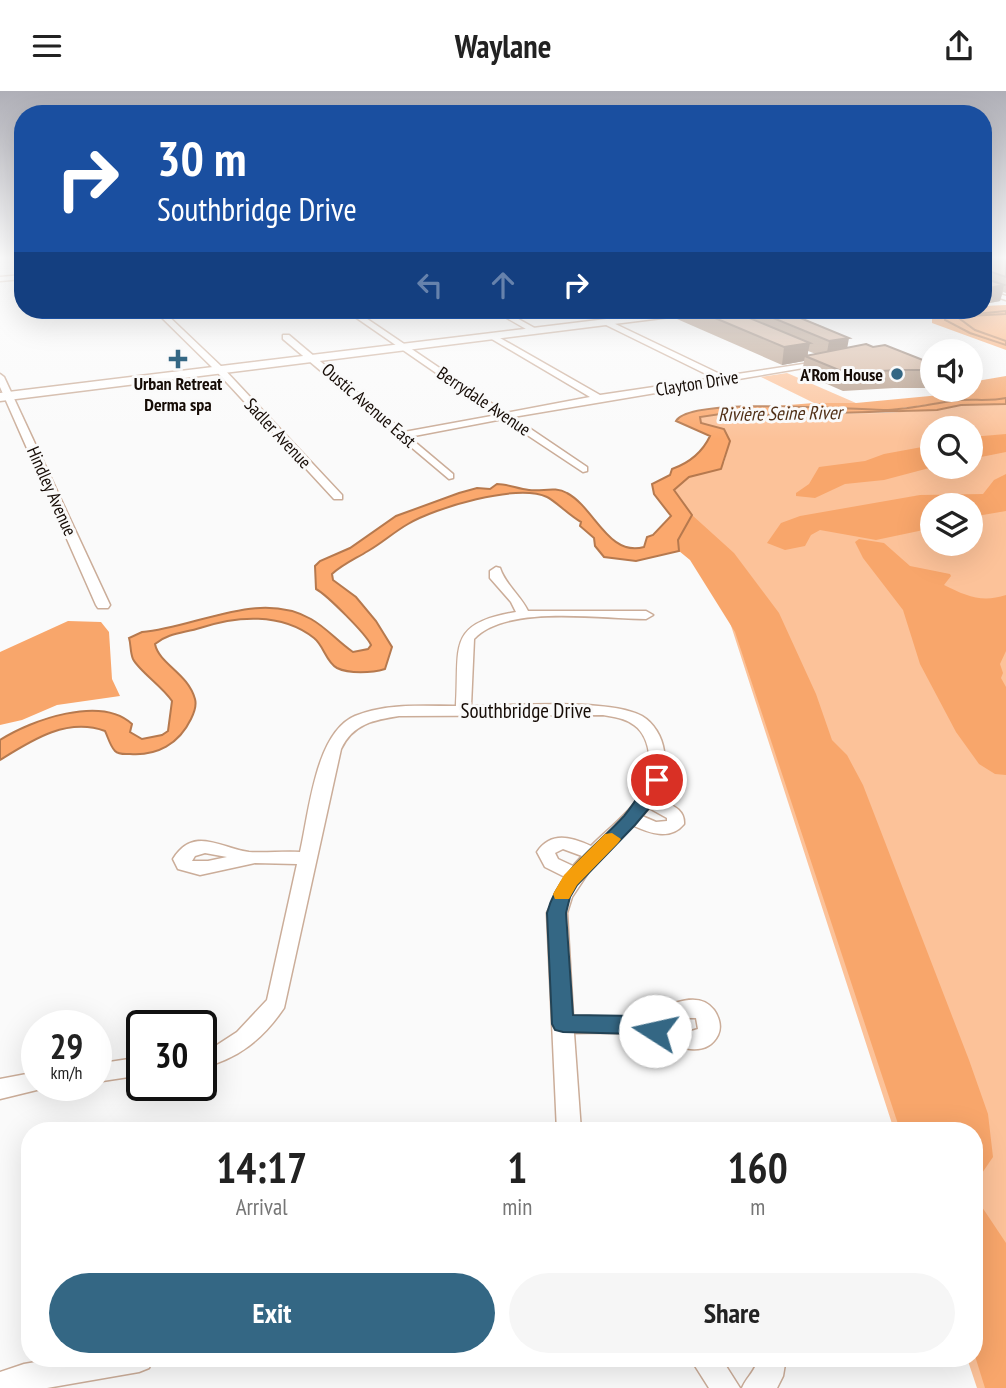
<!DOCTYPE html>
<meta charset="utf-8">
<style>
body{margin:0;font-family:"PT Sans Narrow",sans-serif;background:#f6f6f6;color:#222;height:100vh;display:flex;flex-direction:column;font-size:26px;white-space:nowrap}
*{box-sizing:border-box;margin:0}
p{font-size:23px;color:#767676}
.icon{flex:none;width:38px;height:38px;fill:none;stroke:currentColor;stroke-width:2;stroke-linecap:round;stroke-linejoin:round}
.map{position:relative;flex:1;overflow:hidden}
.panel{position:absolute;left:21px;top:1031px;width:962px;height:245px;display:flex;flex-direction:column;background:#fff;border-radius:28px;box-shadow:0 7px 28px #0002}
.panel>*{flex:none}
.banner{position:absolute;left:14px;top:14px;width:978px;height:214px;border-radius:28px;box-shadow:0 7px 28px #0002;background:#1a4fa0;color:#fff;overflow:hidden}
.controls{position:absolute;left:920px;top:248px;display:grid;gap:14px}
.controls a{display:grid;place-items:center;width:63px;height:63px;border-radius:50%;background:#fff;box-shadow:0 7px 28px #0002;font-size:35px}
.speed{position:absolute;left:21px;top:919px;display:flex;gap:14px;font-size:35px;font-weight:700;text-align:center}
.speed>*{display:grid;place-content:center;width:91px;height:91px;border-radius:50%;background:#fff;box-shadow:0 7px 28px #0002;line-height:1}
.speed small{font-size:18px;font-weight:400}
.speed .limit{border:4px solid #111;border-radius:10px;background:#fff;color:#111}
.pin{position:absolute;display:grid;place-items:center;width:60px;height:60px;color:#fff;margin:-30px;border:4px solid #fff;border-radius:50%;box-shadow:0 2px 7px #0007}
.me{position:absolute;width:77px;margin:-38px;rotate:280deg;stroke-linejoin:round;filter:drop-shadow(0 0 5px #0008)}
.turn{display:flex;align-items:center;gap:24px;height:147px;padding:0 28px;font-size:32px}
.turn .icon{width:91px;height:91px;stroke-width:2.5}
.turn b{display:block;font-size:49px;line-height:60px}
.lanes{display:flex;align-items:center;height:66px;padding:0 28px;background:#0003;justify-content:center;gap:35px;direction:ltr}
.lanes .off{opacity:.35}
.eta{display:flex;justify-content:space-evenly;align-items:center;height:119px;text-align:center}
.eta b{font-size:42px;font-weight:700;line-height:49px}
.action{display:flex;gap:14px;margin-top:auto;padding:14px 28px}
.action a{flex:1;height:80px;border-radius:42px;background:#346784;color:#fff;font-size:28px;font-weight:700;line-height:80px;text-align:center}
.action a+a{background:#f6f6f6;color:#222}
header{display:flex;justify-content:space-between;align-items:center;height:91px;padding:0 28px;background:#fff;font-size:32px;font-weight:700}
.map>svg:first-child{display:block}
</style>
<header><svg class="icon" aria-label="menu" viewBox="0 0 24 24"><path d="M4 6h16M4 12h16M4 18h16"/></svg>Waylane<svg class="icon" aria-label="share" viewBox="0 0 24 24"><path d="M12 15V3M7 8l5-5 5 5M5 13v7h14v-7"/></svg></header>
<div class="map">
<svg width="1006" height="1297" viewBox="0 0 1006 1297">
<rect width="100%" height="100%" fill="#fafafa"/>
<!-- green -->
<path fill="#fcc299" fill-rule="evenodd" d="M787,282L856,312H814L761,286Z
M1006,313V1297H977L967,1267H975V1040L894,1039L714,482L692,424L674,399L689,386L724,372L730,350L701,332L700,326L705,324L885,322L943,318L961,314ZM933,338H971V376H933ZM933,415H971V453H933Z"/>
<!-- forest -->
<path fill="#f8a66b" d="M1006,214V220L946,226L945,229L970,242L1006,254V259L932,232V225L956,219H984V215Z
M1006,223V250L975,239L960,228L967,225Z
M1006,285V307L1000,309L952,310L888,319L776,315L814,312H856L951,303L956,299H971V291Z
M1006,343V361L971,368V346Z
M933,354V376L884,389L845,393L815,407L796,405V402L809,393L819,376L865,370L884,363Z
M1006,383V420L971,426V415H933V437L876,449L820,439L811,444L805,455L785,459L767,452L781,432L800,425L920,404L983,403L994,389Z
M692,424L734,462L779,522L816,603L832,649L847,664L863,694L969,969L988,1023L993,1066L978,1088V1110L1006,1152V1297H985L975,1265V1040L900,1039L735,541L690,469L679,460L678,449Z
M859,448L884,452L910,475L950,483L951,485L944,494C966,505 982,512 1006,504V560L1000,573L1003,582L1001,587L1006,596V684L995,683L979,673L956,641L920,573L903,519L863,467L855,451Z
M68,530L101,531L109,541L112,588L120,605L57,614L22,629L0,634V561Z"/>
<!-- water -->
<path fill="#fba86d" stroke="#b6794e" stroke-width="2" d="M1006,220V223L967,225L960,228L975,239L1006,250V254L970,242L945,229V226Z
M1006,307V313L961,314L937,319L767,324L727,322L700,326L701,332L724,338L730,350L721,378L689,386L674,399L692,424L678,449L679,460L636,470L604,466L595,455L594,447L580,435L581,431C570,425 554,409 547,406C517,392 435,417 408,433C394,441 382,452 368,460C355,468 343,473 332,483L333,489L356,506L376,530L392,556L385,578C372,582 349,583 337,577C326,571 324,555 314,547C281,521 236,525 200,537C184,542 168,542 155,553C159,573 188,582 195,608C197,615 194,622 191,628C179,653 157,665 130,663C125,663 119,664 115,660C110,655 108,646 105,640C67,626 32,649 0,669V649C31,629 101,604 132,633L130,641L142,648L162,644L168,640L172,610C162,595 139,580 133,568C130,561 131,553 129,547L142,541C196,537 258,498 311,528C327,537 338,551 353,561L368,558L371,554C366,543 327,504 316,498L315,475L320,470L350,457L396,425L459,402L477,397L490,398L497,393C508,393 518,398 529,399C542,401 555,395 567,402C595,417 608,466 644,456L647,446L653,444L671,425L654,403L652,393L670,384L672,378C689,372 702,362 710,345L676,330C690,305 856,319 888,319C910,318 931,313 952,310C970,307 988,311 1006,307Z"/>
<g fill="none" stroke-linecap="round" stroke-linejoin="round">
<!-- minor casing -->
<g stroke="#cbad99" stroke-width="3">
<path id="minor" d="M23,184V188L0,190V186Z
M984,198L1006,205V209L984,202Z
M154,219H162L223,277L342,404V408H334L217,281Z
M345,219H354L506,322L590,306L490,247L493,243L600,304L714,287L604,233L607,229L724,285L823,270L827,273L513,326L587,376V380L583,381L503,328L409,346L453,383V387L449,388L283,248V244H289L404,341L497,324Z
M493,219H502L540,240L533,242Z
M596,219H606L617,225L610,227Z
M0,283L4,286L110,514L108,517H98L96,514L0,296Z
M496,476L500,477C505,493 520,504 528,520H646L653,524L646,528C601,528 506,513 474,548L471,615C511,615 609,607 642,625C654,632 662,646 664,660C667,676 664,693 657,707C670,714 685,717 684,733C670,750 649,742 632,734L590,779L572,806L567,822L573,925C593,925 613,927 633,925C655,924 695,893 714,919C719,926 722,936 718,944C702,976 657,944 634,943C614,941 594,942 574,942L581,1040H557L547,822L565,786L545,776L537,761C551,740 571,746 591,755C607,739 628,723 641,704C654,686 653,647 634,634C625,627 614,626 603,624L399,625C373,629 353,633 341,658L284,917C263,948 238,968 201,977V959L217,954L237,941L267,909L297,773L255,772L200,784L178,778L173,768C194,734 222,758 249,761C266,762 284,760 300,761C309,723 315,642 355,625C386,612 422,615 456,615C460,555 446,533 516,521L511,511L490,487V480ZM649,717L667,727V730L656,731L642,725ZM563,758L582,765L573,775L558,768L555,762ZM205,762L227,766L208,770H192L195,765ZM682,927H696L698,938L688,941L662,933Z
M142,966V984L96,991V973Z
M37,981V994H46L45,997L0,1008V988Z
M59,1267H153L149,1277L139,1281L47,1297H0V1281L24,1273Z
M690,1267H721L740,1297H709Z
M758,1267H786L783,1285L777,1297H742C747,1285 756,1280 758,1267Z"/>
</g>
<!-- secondary casing -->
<g stroke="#cbad99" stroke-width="3">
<path id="secondary" d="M680,219H707L702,222L0,310V302Z"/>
</g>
<!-- minor -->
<use href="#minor" fill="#fff" fill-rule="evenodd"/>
<!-- secondary -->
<use href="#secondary" fill="#fff" fill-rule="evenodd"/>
</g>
<!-- wall -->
<path fill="#b69d8a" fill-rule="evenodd" d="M1006,166V202L1003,201L1000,210L984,213V169Z
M678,219H781L824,236L823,237L847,257L873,256L933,273V297H894L843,300L802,282L804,270L782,274L677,228ZM808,260L816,263L808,264Z
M910,219H939L920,222Z"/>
<!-- shaded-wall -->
<path fill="#947f71" d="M1004,194L1000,210L984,213V198Z
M921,219H939L920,222Z
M849,247L846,264L826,267L829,250Z
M810,252L807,266L805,265L804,270L782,274L784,256Z"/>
<!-- building -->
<path fill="#d4b6a1" stroke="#947f71" stroke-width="2" d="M999,166H1006V186L989,180L985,183L986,188L1004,194L984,198V169Z
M696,219H730L810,252L784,256Z
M754,219H781L849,247L829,250Z
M866,253L873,256L885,254L933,273V279H898L846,282L805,265Z"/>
<!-- sky -->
<linearGradient id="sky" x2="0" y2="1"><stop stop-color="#afafb7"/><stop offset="0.48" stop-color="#fdfdfd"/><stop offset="1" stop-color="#fdfdfd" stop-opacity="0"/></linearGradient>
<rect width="1006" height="348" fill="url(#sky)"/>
<!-- route -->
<path fill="#346784" stroke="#224356" stroke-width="2" d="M657,683L665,689L656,709L635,734L577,794L570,806L566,822L573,924L637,925L663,934L666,940L663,946L655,949L637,943L563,941L555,939L552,933L547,822C558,780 596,756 624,725C635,712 642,699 651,685Z"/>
<!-- slow -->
<path fill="#f59e0b" d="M612,742L621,748L618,752L577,794L569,808H555L553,803L564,784L605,743Z"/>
<!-- markers -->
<g fill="#346784" stroke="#fafafa" stroke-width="2.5">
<path d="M174.5 257.5h7v7h7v7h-7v7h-7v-7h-7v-7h7z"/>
<circle cx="897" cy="283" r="7"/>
</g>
<g text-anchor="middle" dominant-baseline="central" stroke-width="6" stroke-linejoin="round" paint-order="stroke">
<!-- far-poi labels -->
<g font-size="18" font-weight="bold" fill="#160c06" stroke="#fafafa" text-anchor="end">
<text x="883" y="283">A'Rom House</text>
<text x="178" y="292" text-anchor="middle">Urban Retreat<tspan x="178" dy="21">Derma spa</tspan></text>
</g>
<!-- far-street labels -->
<g font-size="18" fill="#160c06" stroke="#fafafa">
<text transform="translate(697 292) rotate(-9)">Clayton Drive</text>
<text transform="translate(484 310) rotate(34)">Berrydale Avenue</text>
<text transform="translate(369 314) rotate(41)">Oustic Avenue East</text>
<text transform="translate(278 342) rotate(47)">Sadler Avenue</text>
<text transform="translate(52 400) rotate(66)">Hindley Avenue</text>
</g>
<!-- far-water labels -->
<g font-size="19" font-style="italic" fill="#513017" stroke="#fafafa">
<text transform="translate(780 322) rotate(-1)">Rivière Seine River</text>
</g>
<!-- street labels -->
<g font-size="21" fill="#160c06" stroke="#fafafa">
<text x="526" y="619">Southbridge Drive</text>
</g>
</g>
</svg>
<div class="controls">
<a><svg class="icon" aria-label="sound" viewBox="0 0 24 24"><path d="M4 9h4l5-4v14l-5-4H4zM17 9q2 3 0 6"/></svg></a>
<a><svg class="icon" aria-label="search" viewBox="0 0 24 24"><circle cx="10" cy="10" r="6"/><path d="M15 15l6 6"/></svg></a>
<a><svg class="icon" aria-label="layers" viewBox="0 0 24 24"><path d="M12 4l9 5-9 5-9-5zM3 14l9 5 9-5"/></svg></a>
</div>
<div class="speed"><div>29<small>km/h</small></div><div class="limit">30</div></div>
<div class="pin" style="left:657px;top:689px;background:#d93025"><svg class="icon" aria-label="arrive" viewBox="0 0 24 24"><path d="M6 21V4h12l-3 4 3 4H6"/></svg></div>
<svg class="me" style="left:655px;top:940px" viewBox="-20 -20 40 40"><circle r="19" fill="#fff"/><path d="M0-13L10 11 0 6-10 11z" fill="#346784"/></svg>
<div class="banner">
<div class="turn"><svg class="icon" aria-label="right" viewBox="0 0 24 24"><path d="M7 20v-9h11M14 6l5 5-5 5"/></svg><div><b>30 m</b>Southbridge Drive</div></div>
<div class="lanes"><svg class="icon off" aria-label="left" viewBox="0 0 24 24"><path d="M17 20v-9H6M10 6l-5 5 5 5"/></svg><svg class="icon off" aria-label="ahead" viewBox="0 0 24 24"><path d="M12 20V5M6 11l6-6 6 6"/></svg><svg class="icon" aria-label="right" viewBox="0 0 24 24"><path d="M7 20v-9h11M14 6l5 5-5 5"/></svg></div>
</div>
<section class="panel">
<div class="eta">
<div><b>14:17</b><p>Arrival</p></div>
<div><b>1</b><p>min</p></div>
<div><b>160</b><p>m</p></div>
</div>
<div class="action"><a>Exit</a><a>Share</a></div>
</section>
</div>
